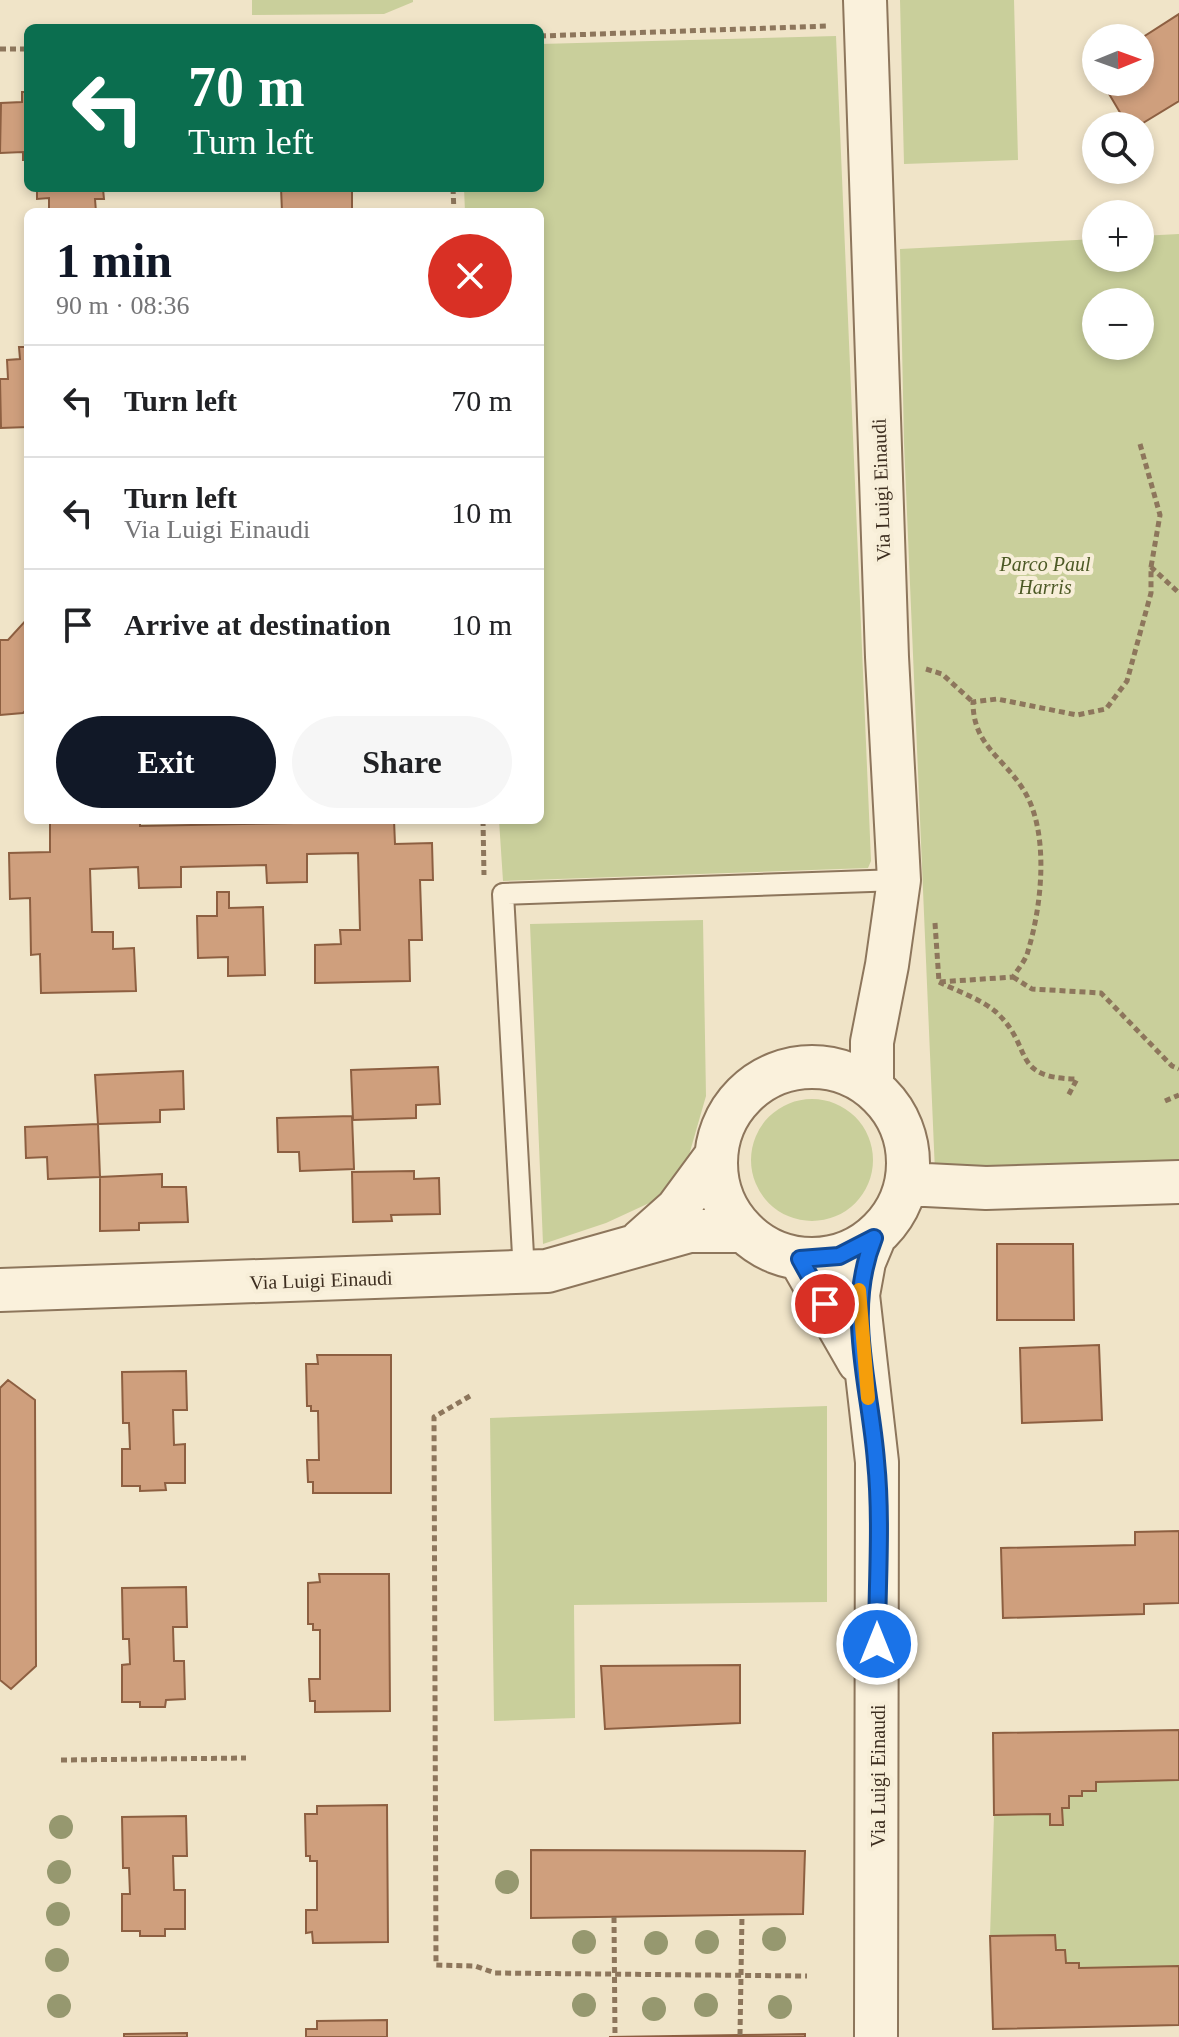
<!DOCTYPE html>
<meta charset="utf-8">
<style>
body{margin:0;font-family:"Times New Roman",serif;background:#f6f6f6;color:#202124;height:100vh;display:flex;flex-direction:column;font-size:30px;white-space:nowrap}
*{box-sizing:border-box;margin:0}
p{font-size:26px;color:#757577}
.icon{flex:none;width:44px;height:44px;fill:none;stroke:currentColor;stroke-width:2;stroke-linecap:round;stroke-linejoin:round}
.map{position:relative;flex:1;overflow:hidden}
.panel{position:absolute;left:24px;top:208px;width:520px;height:616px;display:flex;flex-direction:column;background:#fff;border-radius:12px;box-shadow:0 4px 12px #0003}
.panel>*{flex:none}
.banner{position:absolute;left:24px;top:24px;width:520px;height:168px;border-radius:12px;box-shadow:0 4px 12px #0003;background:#0b6e4f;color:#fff;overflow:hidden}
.needle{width:52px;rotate:89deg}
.buttons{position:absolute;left:1082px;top:24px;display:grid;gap:16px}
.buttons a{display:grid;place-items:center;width:72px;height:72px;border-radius:50%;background:#fff;box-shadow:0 4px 12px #0003;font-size:40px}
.pin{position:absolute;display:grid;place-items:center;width:68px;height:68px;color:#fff;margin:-34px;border:4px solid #fff;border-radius:50%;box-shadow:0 2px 8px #0007}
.me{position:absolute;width:88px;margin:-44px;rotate:0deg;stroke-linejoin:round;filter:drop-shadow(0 0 6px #0008)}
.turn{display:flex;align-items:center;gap:28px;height:168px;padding:0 32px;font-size:36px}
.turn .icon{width:104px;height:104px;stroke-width:2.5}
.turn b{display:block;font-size:56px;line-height:68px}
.round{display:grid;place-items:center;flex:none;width:84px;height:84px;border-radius:42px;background:#f6f6f6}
.overview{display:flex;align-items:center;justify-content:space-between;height:136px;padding:0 32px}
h1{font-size:48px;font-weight:800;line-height:60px;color:#111827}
.primary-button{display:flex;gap:16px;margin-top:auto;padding:16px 32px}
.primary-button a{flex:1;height:92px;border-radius:48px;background:#111827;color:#fff;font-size:32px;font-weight:800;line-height:92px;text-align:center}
.primary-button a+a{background:#f6f6f6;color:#202124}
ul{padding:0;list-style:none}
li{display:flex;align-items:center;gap:24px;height:112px;padding:0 32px;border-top:2px solid #e0e0e0}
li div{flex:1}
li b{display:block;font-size:30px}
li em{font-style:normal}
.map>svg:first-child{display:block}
</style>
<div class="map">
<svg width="1179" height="2037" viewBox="0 0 1179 2037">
<rect width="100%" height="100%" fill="#f0e4c8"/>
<!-- green -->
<path fill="#c9cf9b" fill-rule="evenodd" d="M252,0H413V2L384,14L252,15Z
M900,0H1014L1018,160L904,164Z
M836,36L871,861L868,868L503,881L499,820H540V212H465L464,188H540V44Z
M1179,234V1163L935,1172L904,443L900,249L1096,239V258H1140V236ZM1096,302H1140V346H1096Z
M703,920L706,1096L683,1176L658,1199L606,1223L543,1244L530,924Z
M751 1160a61 61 0 1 1 122 0a61 61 0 1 1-122 0Z
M827,1406V1602L574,1605L575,1718L494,1721L490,1418Z
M1179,1780V1966L1079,1968V1963H1066L1065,1950L990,1936L994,1815L1050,1814V1825H1062V1808H1069V1796H1082V1791L1096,1782Z"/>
<!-- building -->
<path fill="#cf9f7d" stroke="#8d5f41" stroke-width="2" d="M1179,14V101L1138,126H1128L1102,82H1140V39Z
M22,92H28V160H23V152L0,153L1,103L22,102Z
M37,188H126L103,189L104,199H95L96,212H49V198L37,199Z
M281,188H352V212H282Z
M19,347H27L28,354V427L1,428L0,379H8L7,360L20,359Z
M28,618V708L23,713L0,715V640H8Z
M50,820H140V826L293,823V820H394L395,844L432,843L433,880H420L422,940H409L410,981L315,983V945L341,944L340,930H360L358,853L307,854V882L267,883L266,865L181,867V887L139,888L138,867L90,869L92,932H113V949L134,948L136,991L41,993L40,954L31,955L30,898L10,899L9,853L50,852Z
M217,892H229V908L263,907L265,975L228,976V957L198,958L197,916H217Z
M438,1067L440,1104L416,1105V1118L353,1120L351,1070Z
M183,1071L184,1109L160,1110V1122L98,1124L95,1075Z
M352,1116L354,1169L300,1171L299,1152H278L277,1118Z
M98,1124L100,1177L48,1179L47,1157L26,1158L25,1127Z
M414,1171V1179L439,1178L440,1214L391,1215L392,1221L353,1222L352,1172Z
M162,1174V1187H186L188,1222L139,1223V1230L100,1231V1177Z
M997,1244H1073L1074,1320H997Z
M1099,1345L1102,1420L1022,1423L1020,1348Z
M317,1355H391V1493H313V1482H308L307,1460H319L318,1411H311V1406H307L306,1364H318Z
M186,1371L187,1410H173L174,1445L185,1444V1483H165L166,1490L140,1491V1486H122V1449H130L129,1423H123L122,1372Z
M8,1380L35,1400L36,1666L11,1689L0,1680V1388Z
M1179,1531V1603L1144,1604V1614L1003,1618L1001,1548L1135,1545V1532Z
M319,1574H389L390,1711L315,1712V1701H310L309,1679H320V1630H313V1624H308V1583L320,1582Z
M186,1587L187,1627H173L174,1661H184L185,1699L166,1700L165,1707H140V1702H122V1665L130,1664L129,1639H123L122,1588Z
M740,1665V1723L605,1729L601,1666Z
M1179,1730V1780L1096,1782V1791H1082V1796H1069V1808H1062L1063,1825H1050V1814L994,1815L993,1733Z
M387,1805L388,1942L313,1943L312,1932L306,1933V1910H317V1861H310V1856H306L305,1814H317V1806Z
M186,1816L187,1856H173L174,1890H185V1929H165V1936H140V1931H122V1894H130L129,1868H123L122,1817Z
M531,1850L805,1851L803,1914L531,1918Z
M1055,1935L1056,1950H1065L1066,1963H1079V1968L1179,1966V2025L993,2029L990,1936Z
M387,2020V2037H306V2029H317V2021Z
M187,2033V2037H124V2034Z
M805,2034V2037H609L740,2035Z"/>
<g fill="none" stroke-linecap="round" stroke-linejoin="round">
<!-- service casing -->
<g stroke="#8d765c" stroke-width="24">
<path id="service" d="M524,1273L503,894L899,880"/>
</g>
<!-- minor casing -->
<g stroke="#8d765c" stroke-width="46">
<path id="minor" d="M865,0L887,657L899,880L887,965L872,1042V1088
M716 1163a96 96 0 1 1 192 0a96 96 0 1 1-192 0Z
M906,1184L986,1188L1179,1182
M874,1238L864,1262L858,1295L877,1462L876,2037
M641,1241L677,1209L716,1156
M800,1259L859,1362
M0,1290L547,1271L689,1231H743"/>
</g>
<!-- path -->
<path stroke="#8d765c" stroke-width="5" stroke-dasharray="6 4" stroke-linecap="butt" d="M540,36L829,26
M0,49H28
M453,188L454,212
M1140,444L1160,515L1151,567
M926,669L942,674L973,702
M483,820L484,875
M935,923L939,982L1013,977C1018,969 1026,960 1028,951C1042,905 1050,831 1023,789C1002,756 973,745 973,702L997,699L1077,715L1106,709L1127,681L1151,593V567L1179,593
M1013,977L1032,989L1101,993L1172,1066L1179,1069
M939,982C957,991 981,999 996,1012C1035,1048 1009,1078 1077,1079L1068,1096
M1165,1101L1179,1095
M470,1396L434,1417L436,1965L475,1966L495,1973L807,1976
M61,1760L246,1758
M614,1917L615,2037
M740,2035L742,1915"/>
<!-- service -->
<use href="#service" stroke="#faf1dc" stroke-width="20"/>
<!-- minor -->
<use href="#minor" stroke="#faf1dc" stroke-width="42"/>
</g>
<!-- trees -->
<g fill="#96986f">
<circle cx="61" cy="1827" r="12"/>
<circle cx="59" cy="1872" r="12"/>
<circle cx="507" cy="1882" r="12"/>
<circle cx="58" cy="1914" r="12"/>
<circle cx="774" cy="1939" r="12"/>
<circle cx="584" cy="1942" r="12"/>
<circle cx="707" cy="1942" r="12"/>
<circle cx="656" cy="1943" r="12"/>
<circle cx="57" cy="1960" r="12"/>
<circle cx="584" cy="2005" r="12"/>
<circle cx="706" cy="2005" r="12"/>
<circle cx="59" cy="2006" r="12"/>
<circle cx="780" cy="2007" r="12"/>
<circle cx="654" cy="2009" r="12"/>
</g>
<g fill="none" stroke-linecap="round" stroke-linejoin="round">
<!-- route casing -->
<g stroke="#114b97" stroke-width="20">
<path id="route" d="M825,1304L800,1259L839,1256L874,1238C844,1312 870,1384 876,1461C882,1521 877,1584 877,1644"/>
</g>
<!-- route -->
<use href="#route" stroke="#1a73e8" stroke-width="14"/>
<!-- slow -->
<path stroke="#f59e0b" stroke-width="14" d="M859,1290L868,1398"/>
</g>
<g text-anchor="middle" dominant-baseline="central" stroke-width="8" stroke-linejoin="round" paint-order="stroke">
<!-- street labels -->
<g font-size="20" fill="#3d2e20" stroke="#f7eed8">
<text transform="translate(881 490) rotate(-92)">Via Luigi Einaudi</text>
<text transform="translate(321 1280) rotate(-2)">Via Luigi Einaudi</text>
<text transform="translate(878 1776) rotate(-90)">Via Luigi Einaudi</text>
</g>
<!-- park labels -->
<g font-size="20" font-style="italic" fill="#4d5a26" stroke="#f7eed8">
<text x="1045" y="564">Parco Paul<tspan x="1045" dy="23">Harris</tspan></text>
</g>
</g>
</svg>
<div class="buttons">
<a><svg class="needle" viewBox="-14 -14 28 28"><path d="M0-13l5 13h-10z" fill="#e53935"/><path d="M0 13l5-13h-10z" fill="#757577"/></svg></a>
<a><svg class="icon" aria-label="search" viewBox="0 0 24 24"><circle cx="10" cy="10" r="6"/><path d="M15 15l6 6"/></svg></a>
<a>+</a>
<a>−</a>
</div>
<div class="pin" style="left:825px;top:1304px;background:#d93025"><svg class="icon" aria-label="arrive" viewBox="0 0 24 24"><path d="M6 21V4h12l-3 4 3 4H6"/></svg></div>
<svg class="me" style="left:877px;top:1644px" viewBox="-20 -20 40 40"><circle r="17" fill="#1a73e8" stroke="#fff" stroke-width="3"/><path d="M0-11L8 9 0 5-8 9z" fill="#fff"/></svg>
<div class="banner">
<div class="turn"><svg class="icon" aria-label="left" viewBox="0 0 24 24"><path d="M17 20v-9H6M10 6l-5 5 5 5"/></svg><div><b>70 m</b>Turn left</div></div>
</div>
<section class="panel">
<div class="overview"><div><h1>1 min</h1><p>90 m · 08:36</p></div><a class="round" style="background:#d93025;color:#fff"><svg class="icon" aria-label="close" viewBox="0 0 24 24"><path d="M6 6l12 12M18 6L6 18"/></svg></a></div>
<ul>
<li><svg class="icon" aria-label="left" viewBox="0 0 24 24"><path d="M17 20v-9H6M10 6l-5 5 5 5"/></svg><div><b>Turn left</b></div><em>70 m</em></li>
<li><svg class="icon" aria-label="left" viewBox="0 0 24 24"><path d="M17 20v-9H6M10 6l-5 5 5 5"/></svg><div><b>Turn left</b><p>Via Luigi Einaudi</p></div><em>10 m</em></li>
<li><svg class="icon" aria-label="arrive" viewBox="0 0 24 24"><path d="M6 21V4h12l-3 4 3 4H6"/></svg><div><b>Arrive at destination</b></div><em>10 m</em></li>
</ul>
<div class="primary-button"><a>Exit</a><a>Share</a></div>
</section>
</div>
